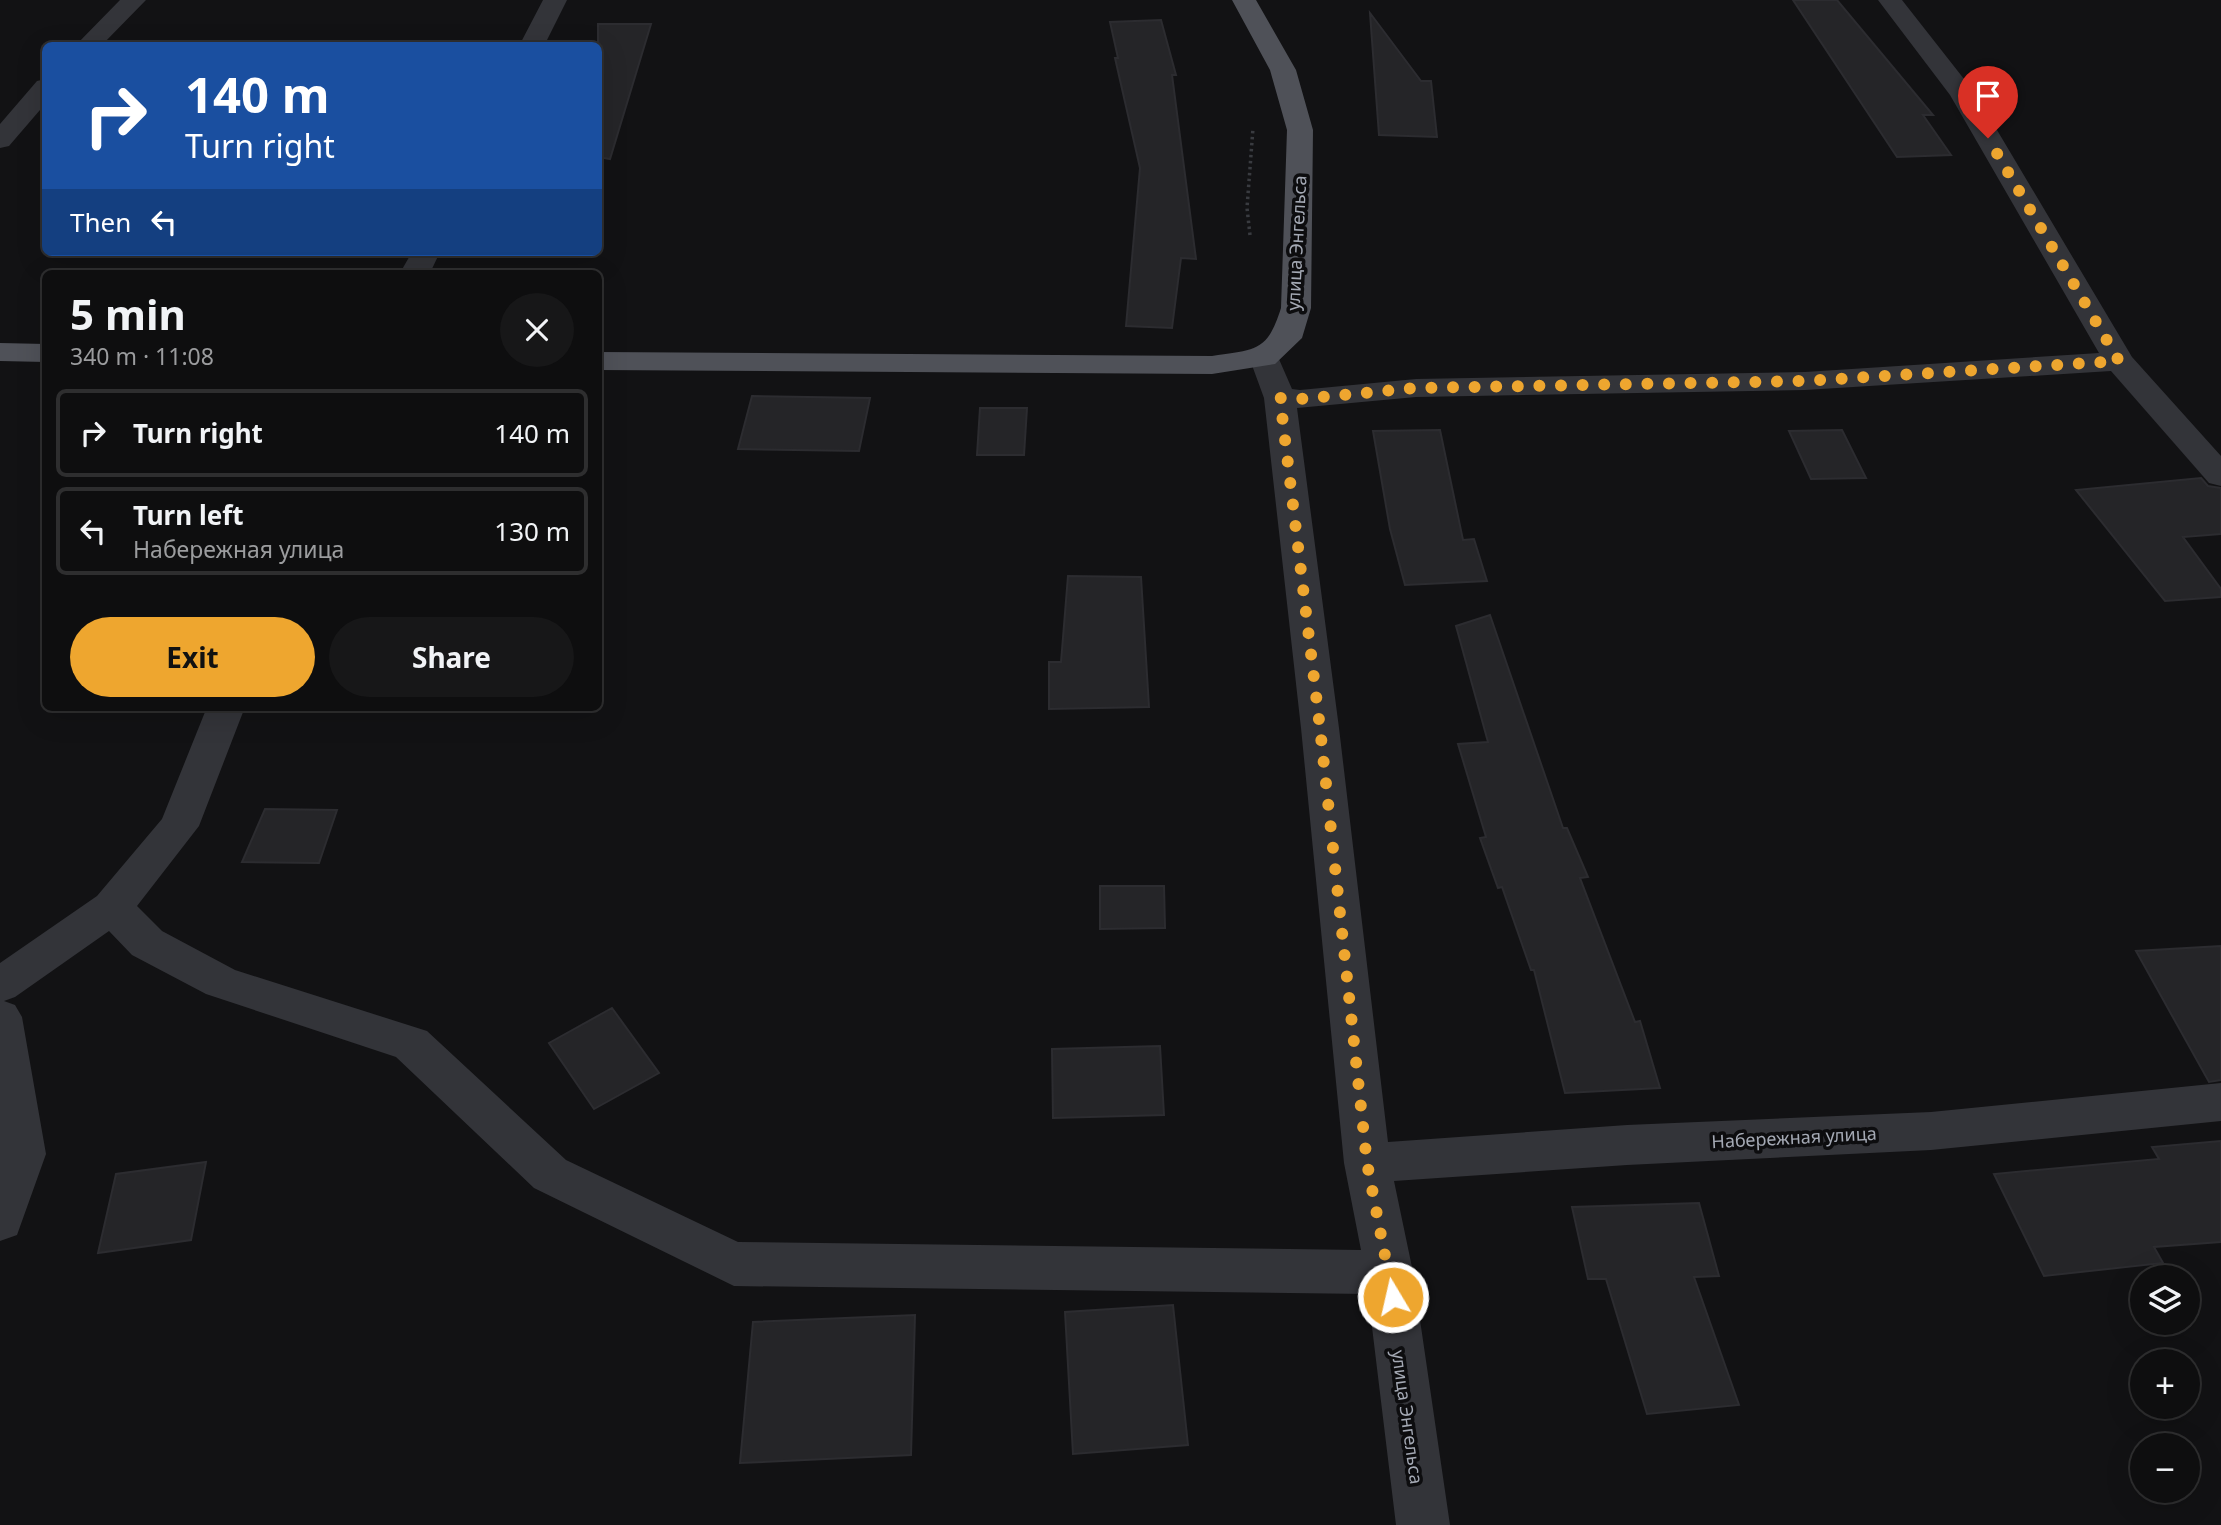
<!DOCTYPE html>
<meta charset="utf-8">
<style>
body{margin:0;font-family:"Noto Sans",sans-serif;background:#171718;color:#f1f3f6;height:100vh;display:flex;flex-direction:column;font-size:26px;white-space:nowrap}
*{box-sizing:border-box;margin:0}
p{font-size:23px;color:#9b9c9e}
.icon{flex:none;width:38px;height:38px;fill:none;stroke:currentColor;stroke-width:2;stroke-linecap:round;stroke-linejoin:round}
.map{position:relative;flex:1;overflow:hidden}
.side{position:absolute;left:42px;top:270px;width:560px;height:441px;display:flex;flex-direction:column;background:#0e0e0f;border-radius:10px;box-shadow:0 7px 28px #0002,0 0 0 2px #2e2e2f}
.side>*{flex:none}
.guide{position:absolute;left:42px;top:42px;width:560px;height:214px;border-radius:10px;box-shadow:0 7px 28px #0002,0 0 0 2px #2e2e2f;background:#1a4fa0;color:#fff;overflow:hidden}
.buttons{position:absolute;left:2130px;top:1265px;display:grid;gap:14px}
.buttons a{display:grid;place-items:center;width:70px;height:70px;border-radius:50%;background:#0e0e0f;box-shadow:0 7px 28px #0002,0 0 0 2px #2e2e2f;font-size:35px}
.pin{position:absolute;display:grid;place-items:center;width:60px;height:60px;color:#fff;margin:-72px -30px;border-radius:50% 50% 50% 0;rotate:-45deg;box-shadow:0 0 7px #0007}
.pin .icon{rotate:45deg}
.me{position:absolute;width:77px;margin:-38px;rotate:351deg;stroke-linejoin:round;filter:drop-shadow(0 0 5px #0008)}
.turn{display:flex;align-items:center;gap:24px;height:147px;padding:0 28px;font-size:32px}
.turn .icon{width:91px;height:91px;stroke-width:2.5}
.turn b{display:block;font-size:49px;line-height:60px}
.then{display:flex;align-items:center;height:66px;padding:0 28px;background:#0003;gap:14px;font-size:26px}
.round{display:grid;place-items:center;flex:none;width:74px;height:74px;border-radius:37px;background:#171718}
.overview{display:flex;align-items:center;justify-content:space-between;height:119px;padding:0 28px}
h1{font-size:42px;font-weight:700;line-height:52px}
.button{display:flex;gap:14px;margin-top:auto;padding:14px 28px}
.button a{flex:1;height:80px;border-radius:42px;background:#eea62f;color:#111;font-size:28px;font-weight:700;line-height:80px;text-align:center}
.button a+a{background:#171718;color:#f1f3f6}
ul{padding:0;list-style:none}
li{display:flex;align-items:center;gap:21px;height:88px;margin:0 14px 10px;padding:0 14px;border:4px solid #2e2e2f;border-radius:10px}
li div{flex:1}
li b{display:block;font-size:26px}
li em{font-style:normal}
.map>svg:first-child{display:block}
</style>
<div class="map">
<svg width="2221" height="1525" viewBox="0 0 2221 1525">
<rect width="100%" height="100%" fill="#121214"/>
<!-- building -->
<path fill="#252528" stroke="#2c2c30" stroke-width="2" d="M1793,0H1837L1933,115H1923L1951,155L1897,157Z
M1370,13L1421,81H1431L1437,137L1379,135Z
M1161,20L1176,75H1172L1196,259L1181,258L1172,328L1126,326L1140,168L1115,58H1118L1110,22Z
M598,24H651L610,159L598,157Z
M752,396L870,398L859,451L738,449Z
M980,408H1027L1024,455H977Z
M1440,430L1463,540L1474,539L1487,581L1405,585L1390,529L1373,431Z
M1842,430L1866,478L1811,479L1789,431Z
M2201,478L2208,486L2221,488V534L2183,537L2221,589V597L2165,601L2076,490Z
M1068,576L1141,577L1149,707L1049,709V662H1061Z
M1490,615L1563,828H1567L1588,877L1580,878L1635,1022L1640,1021L1660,1088L1565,1093L1534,970H1531L1502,887L1498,888L1480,838L1486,837L1458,744L1488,742L1456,626Z
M265,809L337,810L319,863L242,862Z
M1100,886H1164L1165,928L1100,929Z
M2221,946V1080L2209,1082L2136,951Z
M612,1008L659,1073L594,1109L549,1043Z
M1160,1046L1164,1115L1053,1118L1052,1049Z
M2221,1141V1242L2154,1247L2163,1263L2044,1276L1994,1174L2159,1159L2152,1147Z
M206,1162L191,1240L98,1253L116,1174Z
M1699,1203L1719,1276L1694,1277L1739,1405L1647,1414L1606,1279H1588L1572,1207Z
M1173,1305L1188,1445L1073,1454L1065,1312Z
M915,1315L911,1455L740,1463L753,1322Z"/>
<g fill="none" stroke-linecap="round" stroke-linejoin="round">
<!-- path -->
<path stroke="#393b40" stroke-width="3.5" stroke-dasharray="2.5 3.5" stroke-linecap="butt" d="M1250,235L1247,208L1253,128"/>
<!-- minor -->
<path fill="#333439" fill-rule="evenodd" d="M120,0H146L101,46H75Z
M543,0H567L544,46H519Z
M1878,0H1902L1975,93L2132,357L2221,456V486L2209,483L2111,371L1805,390L1416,397L1297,408L1339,728L1388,1142L1627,1125L1931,1112L2221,1083V1121L1931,1150L1627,1165L1394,1181L1413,1272L1450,1525H1396L1368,1294L734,1286L534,1188L396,1057L206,994L132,955L109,931L15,997L4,1001L15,1005L22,1017L46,1154L17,1235L0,1241V963L97,896L162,819L207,707H245L199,826L137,906L162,931L235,970L427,1031L566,1160L738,1242L1361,1250L1344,1163L1301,728L1264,398L1249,357L1253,350L1264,348L1275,350L1292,389L1300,390L1416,379L1805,372L2099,353L1950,95Z
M46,79V103L9,146L0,148V124L37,81Z
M412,252H440L430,273H400Z"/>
<!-- major -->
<path fill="#4f5158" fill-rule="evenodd" d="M1232,0H1256L1296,70L1313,130L1311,308L1302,338L1275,364L1212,374L598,370V352L1212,356C1255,349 1267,353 1281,308L1287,130L1270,70Z
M0,343L46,344V362L0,361Z"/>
</g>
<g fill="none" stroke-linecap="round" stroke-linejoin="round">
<!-- route -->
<path stroke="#eea62f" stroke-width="12" stroke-dasharray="0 21.6" d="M1393,1297L1367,1163L1320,728L1280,398L1300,399L1416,388L1805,381L2119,361L1988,138"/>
</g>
<g text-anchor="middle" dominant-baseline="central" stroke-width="7" stroke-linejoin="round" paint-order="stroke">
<!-- street labels -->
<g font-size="18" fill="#a4a9b4" stroke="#0d0d0f">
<text transform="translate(1296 243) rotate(-87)">улица Энгельса</text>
<text transform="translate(1794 1137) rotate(-3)">Набережная улица</text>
<text transform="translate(1408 1417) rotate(82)">улица Энгельса</text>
</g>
</g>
</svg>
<div class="buttons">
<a><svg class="icon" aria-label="layers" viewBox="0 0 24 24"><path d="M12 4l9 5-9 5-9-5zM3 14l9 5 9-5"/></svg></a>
<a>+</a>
<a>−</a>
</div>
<div class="pin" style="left:1988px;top:138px;background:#d93025"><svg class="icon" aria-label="arrive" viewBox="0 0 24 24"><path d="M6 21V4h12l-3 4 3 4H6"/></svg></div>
<svg class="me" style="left:1393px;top:1297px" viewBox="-20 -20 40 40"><circle r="17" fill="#eea62f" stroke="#fff" stroke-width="3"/><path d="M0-11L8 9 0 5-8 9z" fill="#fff"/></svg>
<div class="guide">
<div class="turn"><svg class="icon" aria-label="right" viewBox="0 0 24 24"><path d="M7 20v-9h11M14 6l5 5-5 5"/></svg><div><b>140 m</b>Turn right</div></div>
<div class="then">Then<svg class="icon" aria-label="left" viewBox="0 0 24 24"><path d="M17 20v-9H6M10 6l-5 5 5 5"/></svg></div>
</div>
<section class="side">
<div class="overview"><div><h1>5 min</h1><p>340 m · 11:08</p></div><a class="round"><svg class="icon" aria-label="close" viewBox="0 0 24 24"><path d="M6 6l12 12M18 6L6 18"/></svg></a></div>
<ul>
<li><svg class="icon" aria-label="right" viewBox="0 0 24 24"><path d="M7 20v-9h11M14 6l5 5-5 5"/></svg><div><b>Turn right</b></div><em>140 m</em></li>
<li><svg class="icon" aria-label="left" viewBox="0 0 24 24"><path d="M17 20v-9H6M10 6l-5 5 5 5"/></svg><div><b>Turn left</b><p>Набережная улица</p></div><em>130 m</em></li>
</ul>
<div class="button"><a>Exit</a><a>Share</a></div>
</section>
</div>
